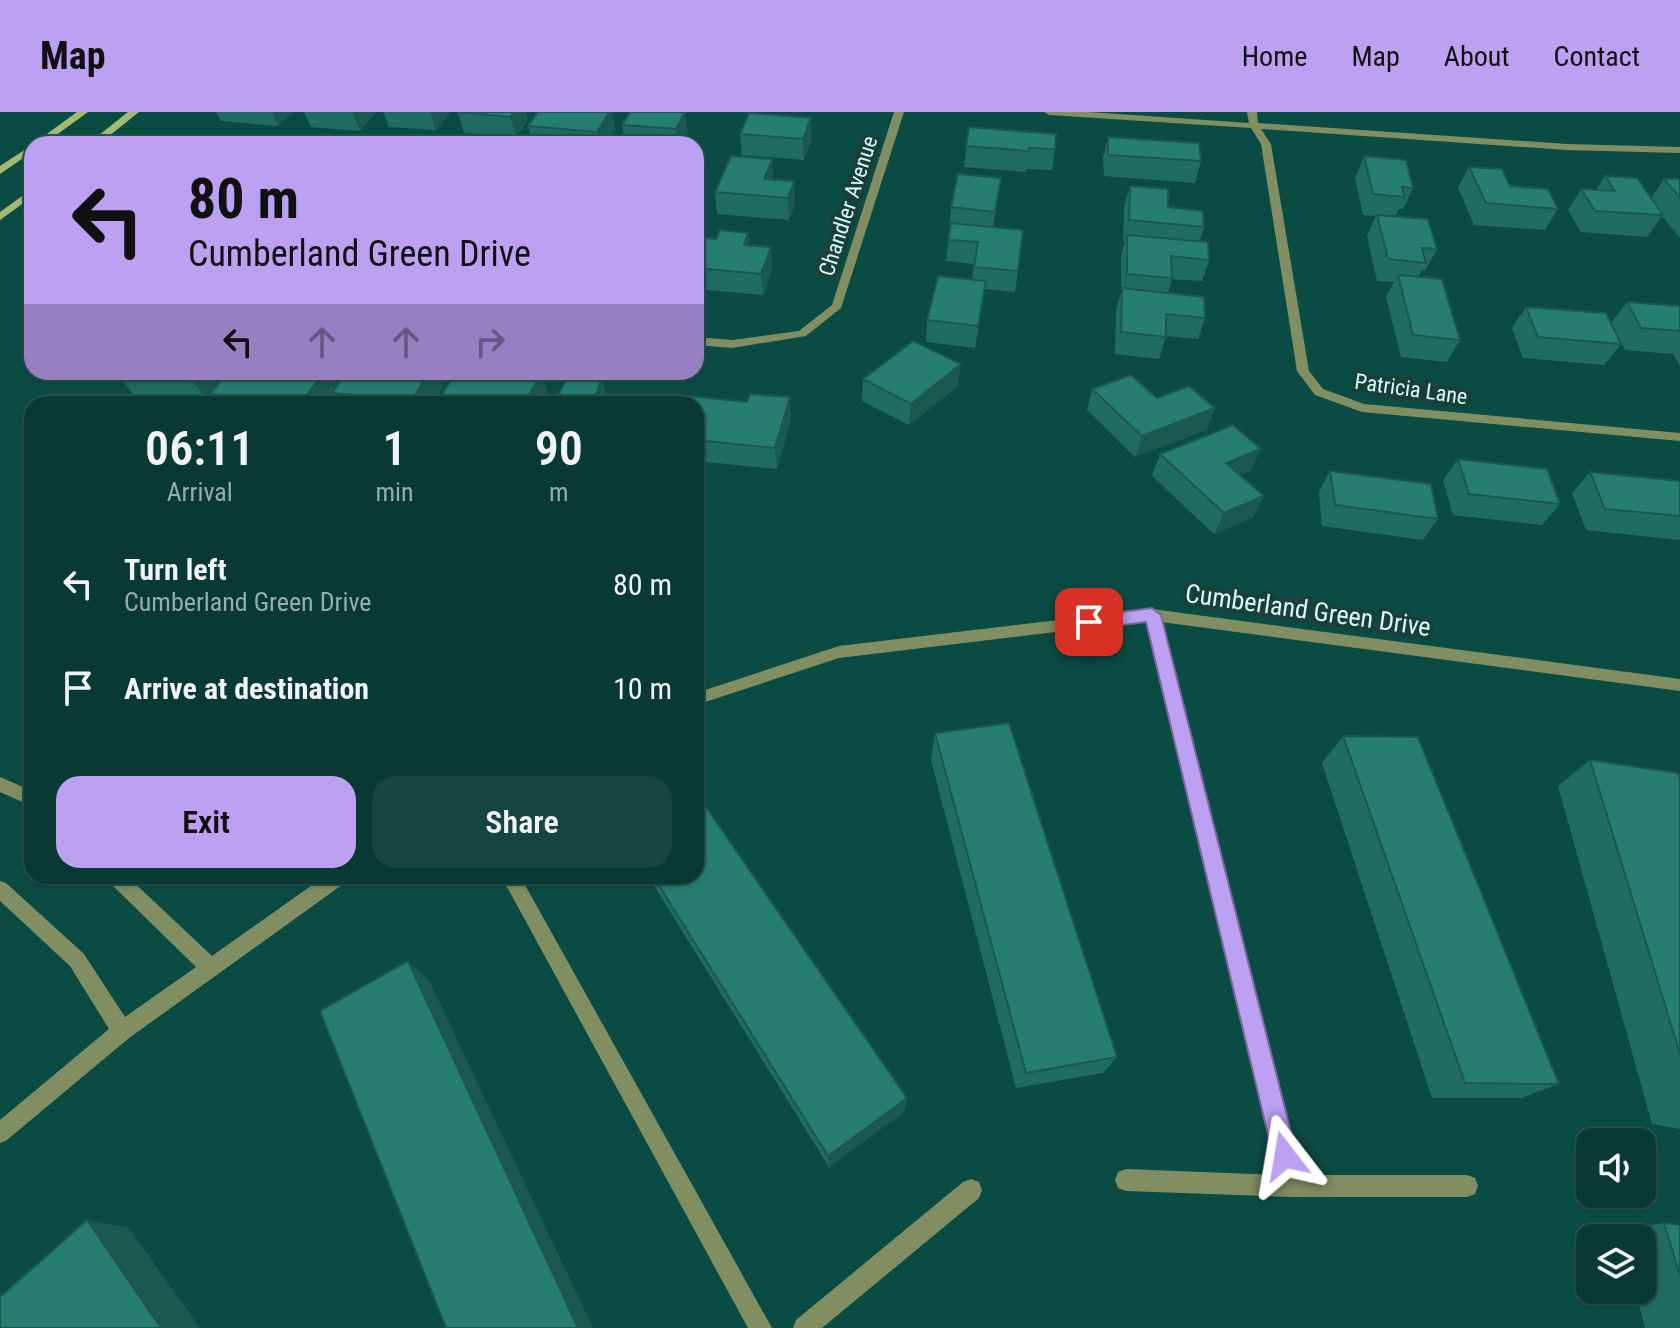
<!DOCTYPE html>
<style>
body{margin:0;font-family:"Roboto Condensed",sans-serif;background:#16443f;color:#f1f3f6;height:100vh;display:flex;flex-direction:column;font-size:30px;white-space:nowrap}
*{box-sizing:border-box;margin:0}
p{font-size:26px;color:#98acac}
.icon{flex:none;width:44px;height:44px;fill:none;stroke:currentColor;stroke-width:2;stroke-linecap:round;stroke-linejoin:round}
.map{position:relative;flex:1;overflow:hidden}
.details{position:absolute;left:24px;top:284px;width:680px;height:488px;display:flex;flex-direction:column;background:#083933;border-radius:24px;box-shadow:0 2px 6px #0004,0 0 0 2px #29534e}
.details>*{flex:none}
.hud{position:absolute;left:24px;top:24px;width:680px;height:244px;border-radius:24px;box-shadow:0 2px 6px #0004,0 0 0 2px #29534e;background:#bca0f2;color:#111;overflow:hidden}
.buttons{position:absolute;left:1576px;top:1016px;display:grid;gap:16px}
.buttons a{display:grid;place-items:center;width:80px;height:80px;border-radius:16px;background:#083933;box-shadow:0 2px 6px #0004,0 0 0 2px #29534e;font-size:40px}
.pin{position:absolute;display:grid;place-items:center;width:68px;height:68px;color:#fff;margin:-34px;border-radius:16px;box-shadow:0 4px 12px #0006}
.me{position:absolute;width:88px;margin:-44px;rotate:346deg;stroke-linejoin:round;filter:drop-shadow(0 0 6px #0008)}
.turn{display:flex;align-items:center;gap:28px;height:168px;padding:0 32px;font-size:36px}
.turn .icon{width:104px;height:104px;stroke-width:2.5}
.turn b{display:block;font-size:56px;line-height:68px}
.lanes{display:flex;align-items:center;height:76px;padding:0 32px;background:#0003;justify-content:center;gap:40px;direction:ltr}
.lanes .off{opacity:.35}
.eta{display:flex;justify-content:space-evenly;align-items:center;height:136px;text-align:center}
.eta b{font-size:48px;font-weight:600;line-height:56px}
.button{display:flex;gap:16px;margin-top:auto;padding:16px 32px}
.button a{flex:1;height:92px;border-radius:24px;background:#bca0f2;color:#111;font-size:32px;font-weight:600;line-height:92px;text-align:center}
.button a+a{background:#16443f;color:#f1f3f6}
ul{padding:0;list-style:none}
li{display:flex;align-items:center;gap:24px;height:104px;padding:0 32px}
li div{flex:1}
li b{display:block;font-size:30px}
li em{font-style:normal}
header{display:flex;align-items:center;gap:48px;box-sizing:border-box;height:112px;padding:0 40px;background:#bca0f2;color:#111}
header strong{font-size:38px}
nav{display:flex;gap:44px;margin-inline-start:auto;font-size:28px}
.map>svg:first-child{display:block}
</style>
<header>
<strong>Map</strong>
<nav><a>Home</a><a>Map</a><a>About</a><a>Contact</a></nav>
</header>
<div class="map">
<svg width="1680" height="1216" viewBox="0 0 1680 1216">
<rect width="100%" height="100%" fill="#0a4c44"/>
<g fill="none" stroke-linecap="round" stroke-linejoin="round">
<!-- street -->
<path fill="#818e62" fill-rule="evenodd" d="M894,0H904L841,196L806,224L732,236L696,233V225L732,228L799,219L832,193Z
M1044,0H1089L1249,11L1247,0H1257L1258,11L1567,32L1680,35V41L1567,38L1261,17L1271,32L1309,259L1323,277L1364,292L1680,321V329L1362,300L1315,283L1297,259L1261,32L1251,16L1049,3Z
M1152,497L1680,567V579L1161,510L1301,1063H1467L1475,1066L1478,1074L1475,1082L1467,1085H1293L1126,1079L1118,1076L1115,1068L1118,1060L1126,1057L1280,1063L1146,509L839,546L696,593V581L839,534Z
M0,665L32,679V694L0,680Z
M106,764H127L212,844L325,764H349L346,770L129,926L7,1028L0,1031V1008L109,917L70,854L0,789V769L6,771L84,842L125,905L196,855L109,770Z
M501,764H520L772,1216H748Z
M971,1067L979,1070L982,1078L979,1086L822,1216H793L796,1208L963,1070Z"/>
<!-- secondary -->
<path fill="#a4b972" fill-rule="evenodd" d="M77,0H88L44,32H33Z
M128,0H139L99,32H88Z
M32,33V40L0,62V54Z
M32,77V85L0,108V100Z"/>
</g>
<!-- wall -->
<path fill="#216c61" d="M216,0H293L278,14L221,9Z
M304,0H376L360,19L311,15Z
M383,0H448L449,2L436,18L389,15Z
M526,0L528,8L516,25L464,21L458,1Z
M538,0H612L615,17L606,32H533L528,14Z
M630,0L688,20L681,32H626L622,13Z
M969,15L1055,37L1052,58L1026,57V60L964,55Z
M740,22L812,27L804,48L742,43Z
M1108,25L1201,49L1195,71L1104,64L1103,46Z
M1364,44L1413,76L1403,97H1399L1395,104L1437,137L1425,159L1422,158L1418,165L1460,228L1447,250L1401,245L1386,185L1394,170L1377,169L1367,124L1376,104L1363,103L1355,66Z
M772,47L773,68L794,69L795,91L789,108L717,102L715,80Z
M1469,55L1558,97L1545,118L1474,113L1458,76Z
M1605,64L1651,86L1664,67H1680V126L1662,104L1647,125L1581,120L1568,98L1581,77L1596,78Z
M1001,66L993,115L1018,159L1015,180L985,177L975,236L926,230L927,208L972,168L974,152L946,149L950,117H949L951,95Z
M1130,74L1204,115L1200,129L1209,148L1202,169L1172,167L1168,181L1205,206L1198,227L1166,224L1159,247L1115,242L1116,198L1121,180V144L1125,129H1123L1124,95Z
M748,121L749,133L771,135L772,157L763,183L696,177V130Z
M1627,190L1680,194V254L1673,242L1625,238L1613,215L1621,232L1604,253L1523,246L1512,216L1526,195L1611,211Z
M118,262L338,272L443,274L432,292H338L334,284L328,292H217L213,286L209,292L134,284Z
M863,267L958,274L909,313L862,289Z
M1092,277L1157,286L1215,296L1206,318L1135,345L1087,298Z
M696,292L791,307L777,357L696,349Z
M1160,342L1251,358L1240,363L1264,384L1253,405L1214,422L1152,364Z
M1458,347L1560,392L1542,413L1453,403L1443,368Z
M1330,359L1438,407L1423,428L1322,414L1319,380Z
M1590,360L1680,369V426L1679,428L1586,418L1572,381Z
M935,621L1117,945L1103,961L1016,976L931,648Z
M1343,624L1559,972L1521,986H1432L1322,651Z
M1590,648L1680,667V1017L1652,1012L1558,674Z
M648,764H696L907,986L904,1000L829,1055Z
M1664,1111L1680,1113V1216H1645L1635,1178H1642V1126H1621L1618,1118Z"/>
<!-- shaded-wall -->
<path fill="#1b584f" d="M272,0H293L278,14Z
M352,0H376L360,19Z
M430,0H448L449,2L436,18Z
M514,0H526L528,8L516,25L510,5Z
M609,0H612L615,17L606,32H599L597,20Z
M685,0L688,20L681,32H678L676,17Z
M811,6L812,27L804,48L803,27Z
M772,47L773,68L764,67Z
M794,69L795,91L789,108L788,86Z
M748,121L750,142L744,133Z
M771,135L772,157L763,183L761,162Z
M986,169L983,191L975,236L978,214Z
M961,252L958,274L909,313L911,292Z
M203,260H234L210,282L213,286L209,292L194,270Z
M324,260H332L340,275L332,281L334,284L328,292H302L301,291Z
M429,260H437L443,274L432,292H414L412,288Z
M541,261L548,282L543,292H524Z
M602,267L608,289L606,292L593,289Z
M790,285L791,307L777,357L775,336Z
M1215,296L1206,318L1135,345L1142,324Z
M1261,337L1251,358L1217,372L1226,351Z
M1264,384L1253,405L1214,422L1224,401Z
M408,849L429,868L593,1216H578Z
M907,986L904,1000L829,1055L828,1044Z
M87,1108L129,1116L200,1216H161Z"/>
<!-- building -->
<path fill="#267d71" stroke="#1b584f" stroke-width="2" d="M458,0H514L510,5Z
M538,0H609L597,20L528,14Z
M630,0H685L676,17L622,13Z
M749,1L811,6L803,27L740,22Z
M969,15L1056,22L1055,37L1029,36V39L966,34Z
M1108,25L1199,31L1201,49L1108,43Z
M731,44L772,47L764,67L794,69L788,86L715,80Z
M1364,44L1406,48L1413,76L1402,75L1405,85L1373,82Z
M1469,55L1502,57L1510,74L1548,77L1558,97L1486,91Z
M958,62L1001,66L995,100L951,95Z
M1605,64L1637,66L1663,103L1595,99L1581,77L1615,79Z
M1664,67H1680V86Z
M1130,74L1168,77V95L1203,99L1204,115L1129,108Z
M1377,103L1428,107L1437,137L1422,136L1426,151L1388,147Z
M951,111L1023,118L1018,159L974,155L978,130L948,128Z
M720,118L748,121L744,133L771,135L761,162L696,156V130L698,125L716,127Z
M1127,123L1208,130L1209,148L1171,144L1172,166L1127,162Z
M1398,163L1442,167L1460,228L1413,223Z
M938,164L986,169L978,214L927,208Z
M1122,176L1204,185L1205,206L1166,202V225L1121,220Z
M1627,190L1680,194V219L1641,216Z
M1526,195L1606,201L1621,232L1538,225Z
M913,229L961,252L911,292L863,267Z
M120,260H203L194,270L118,262Z
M228,260H324L301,291L210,282Z
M346,260H429L412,288L332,281Z
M456,260H534L541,261L524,292H436Z
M1131,263L1157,286L1189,274L1215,296L1142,324L1092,277Z
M568,264L602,267L593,289L630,292H554Z
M750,282L790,285L775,336L696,328V292H685L688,284L747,290Z
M1233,313L1261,337L1226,351L1264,384L1224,401L1160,342Z
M1458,347L1547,357L1560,392L1469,382Z
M1330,359L1431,372L1438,407L1335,393Z
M1590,360L1680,369V404L1605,397Z
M1009,611L1117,945L1026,961L935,621Z
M1343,624L1418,625L1559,972L1465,971Z
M1590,648L1678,661L1680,667V942Z
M699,685L907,986L828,1044L653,764H696V687Z
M408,849L578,1216H446L320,899Z
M87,1108L161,1216H0V1185Z
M1664,1111L1680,1113V1164Z"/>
<!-- route -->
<path fill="#bca0f2" stroke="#7a689d" stroke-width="2" d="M1152,496L1161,503L1297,1044L1294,1052L1285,1056L1277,1052L1273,1044L1146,510L1089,517L1081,510L1089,504Z"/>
<g text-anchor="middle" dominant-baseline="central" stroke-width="8" stroke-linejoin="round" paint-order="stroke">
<!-- far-street labels -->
<g font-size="22" fill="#d5fdf5" stroke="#1b3e39">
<text transform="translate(848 94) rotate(-72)">Chandler Avenue</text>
<text transform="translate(1411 277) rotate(8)">Patricia Lane</text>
</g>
<!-- street labels -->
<g font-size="26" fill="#d5fdf5" stroke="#1b3e39">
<text transform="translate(1308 498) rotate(8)">Cumberland Green Drive</text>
</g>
</g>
</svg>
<div class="buttons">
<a><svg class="icon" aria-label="sound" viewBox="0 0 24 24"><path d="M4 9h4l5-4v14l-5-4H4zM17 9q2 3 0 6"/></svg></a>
<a><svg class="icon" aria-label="layers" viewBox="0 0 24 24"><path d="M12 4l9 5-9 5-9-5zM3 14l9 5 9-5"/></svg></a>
</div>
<div class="pin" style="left:1089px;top:510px;background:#d93025"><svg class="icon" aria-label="arrive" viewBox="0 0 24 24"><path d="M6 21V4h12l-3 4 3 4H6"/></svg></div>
<svg class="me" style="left:1285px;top:1044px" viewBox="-20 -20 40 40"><path d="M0-17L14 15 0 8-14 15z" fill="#bca0f2" stroke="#fff" stroke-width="4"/></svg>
<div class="hud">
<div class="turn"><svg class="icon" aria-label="left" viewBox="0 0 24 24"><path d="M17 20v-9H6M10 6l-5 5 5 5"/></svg><div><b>80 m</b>Cumberland Green Drive</div></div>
<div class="lanes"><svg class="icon" aria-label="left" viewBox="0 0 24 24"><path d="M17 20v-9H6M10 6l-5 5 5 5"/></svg><svg class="icon off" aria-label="ahead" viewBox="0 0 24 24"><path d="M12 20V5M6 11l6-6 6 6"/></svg><svg class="icon off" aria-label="ahead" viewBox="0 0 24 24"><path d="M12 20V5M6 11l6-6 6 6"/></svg><svg class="icon off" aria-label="right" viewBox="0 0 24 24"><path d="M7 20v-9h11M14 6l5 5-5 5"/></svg></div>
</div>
<section class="details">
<div class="eta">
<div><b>06:11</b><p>Arrival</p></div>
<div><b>1</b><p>min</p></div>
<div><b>90</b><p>m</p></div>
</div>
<ul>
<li><svg class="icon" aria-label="left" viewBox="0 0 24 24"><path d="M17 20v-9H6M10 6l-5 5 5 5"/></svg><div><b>Turn left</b><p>Cumberland Green Drive</p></div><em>80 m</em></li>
<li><svg class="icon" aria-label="arrive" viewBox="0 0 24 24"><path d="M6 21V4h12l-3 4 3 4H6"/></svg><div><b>Arrive at destination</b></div><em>10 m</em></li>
</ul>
<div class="button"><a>Exit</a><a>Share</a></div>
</section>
</div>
